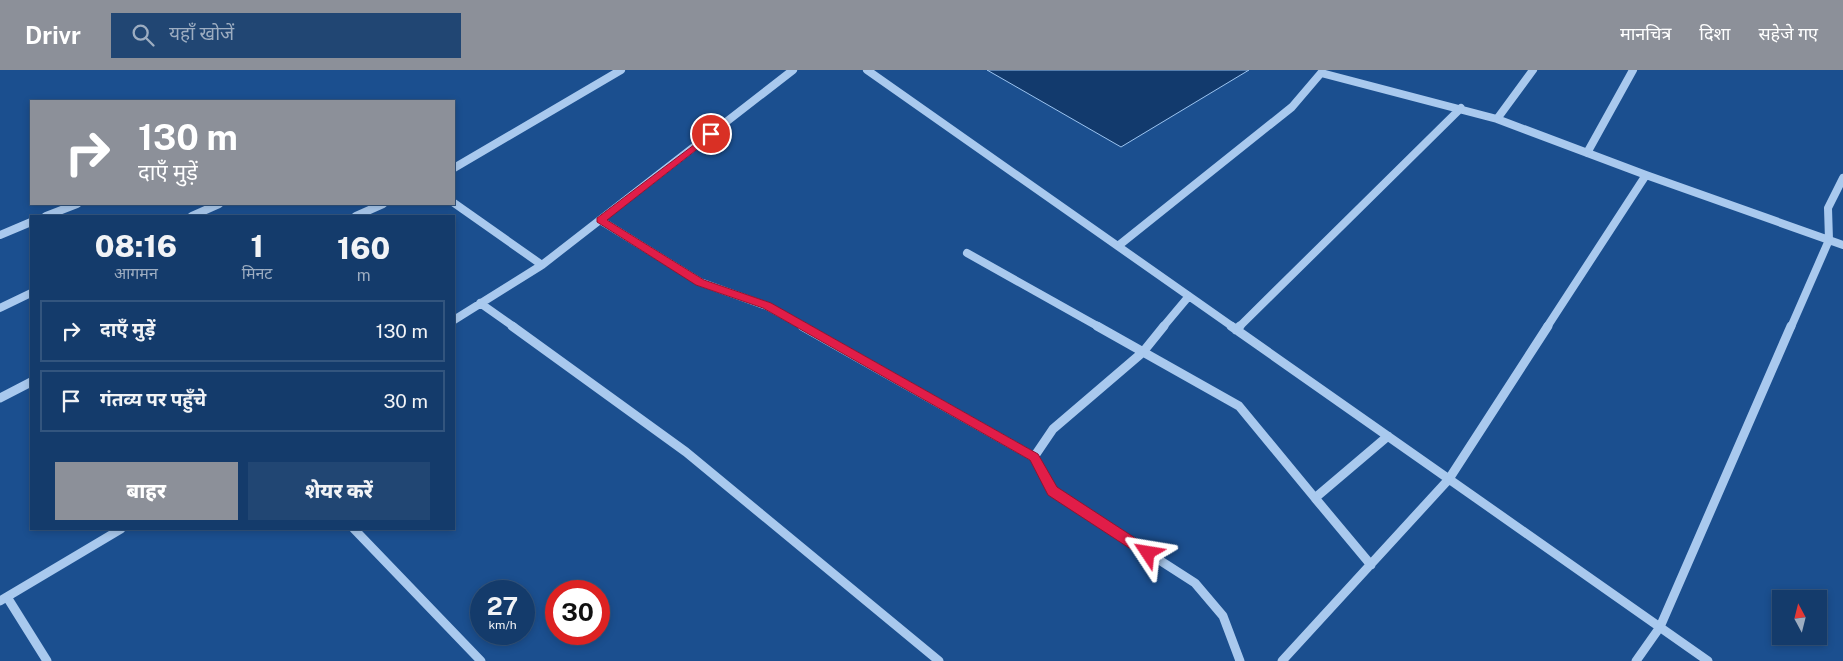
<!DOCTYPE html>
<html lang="hi">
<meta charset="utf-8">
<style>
body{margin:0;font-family:"Public Sans","Noto Sans Devanagari",sans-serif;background:#214673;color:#f1f3f6;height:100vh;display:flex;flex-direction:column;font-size:19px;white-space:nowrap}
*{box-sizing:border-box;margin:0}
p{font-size:16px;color:#9dadc1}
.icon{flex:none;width:28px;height:28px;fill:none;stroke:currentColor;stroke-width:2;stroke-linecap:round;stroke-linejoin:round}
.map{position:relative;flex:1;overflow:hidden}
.details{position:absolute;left:30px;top:145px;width:425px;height:315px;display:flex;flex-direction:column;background:#143b6b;border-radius:0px;box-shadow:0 2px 8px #0003,0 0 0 1px #33557e}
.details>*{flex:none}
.top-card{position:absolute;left:30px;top:30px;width:425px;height:105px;border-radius:0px;box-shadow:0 2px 8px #0003,0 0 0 1px #33557e;background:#8c9099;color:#fff;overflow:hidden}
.needle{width:32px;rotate:353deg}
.controls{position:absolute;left:1772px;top:520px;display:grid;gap:10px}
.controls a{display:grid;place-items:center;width:55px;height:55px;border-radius:0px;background:#143b6b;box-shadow:0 2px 8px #0003,0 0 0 1px #33557e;font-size:25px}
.speed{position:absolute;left:470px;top:510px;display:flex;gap:10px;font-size:25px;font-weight:700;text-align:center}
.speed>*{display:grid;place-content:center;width:65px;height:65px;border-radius:50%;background:#143b6b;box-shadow:0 2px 8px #0003,0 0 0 1px #33557e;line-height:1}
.speed small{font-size:12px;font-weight:400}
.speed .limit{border:8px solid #d22;background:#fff;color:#111}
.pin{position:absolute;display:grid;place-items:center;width:42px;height:42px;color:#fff;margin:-21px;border:2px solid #fff;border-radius:50%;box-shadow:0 1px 5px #0007}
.me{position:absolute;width:55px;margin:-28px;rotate:303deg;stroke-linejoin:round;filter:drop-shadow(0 0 4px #0008)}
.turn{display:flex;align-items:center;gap:18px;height:105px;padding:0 25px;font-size:22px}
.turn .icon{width:65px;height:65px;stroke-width:2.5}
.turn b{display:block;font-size:35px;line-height:42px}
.eta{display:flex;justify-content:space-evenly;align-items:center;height:85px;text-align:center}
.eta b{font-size:30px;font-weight:800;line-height:35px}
.cta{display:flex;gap:10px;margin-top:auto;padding:10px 25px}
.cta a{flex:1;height:58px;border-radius:0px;background:#8c9099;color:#fff;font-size:20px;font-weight:800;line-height:58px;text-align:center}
.cta a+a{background:#214673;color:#f1f3f6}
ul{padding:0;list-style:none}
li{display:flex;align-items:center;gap:15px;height:62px;margin:0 10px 8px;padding:0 15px;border:2px solid #33557e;border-radius:0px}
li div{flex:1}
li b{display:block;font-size:19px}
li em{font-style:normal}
header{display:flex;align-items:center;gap:30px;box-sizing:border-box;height:70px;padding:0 25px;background:#8c9099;color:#fff}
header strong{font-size:24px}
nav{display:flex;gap:28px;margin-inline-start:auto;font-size:18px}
.search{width:350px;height:45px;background:#214673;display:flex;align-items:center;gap:12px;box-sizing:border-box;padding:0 18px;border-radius:0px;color:#9dadc1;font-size:19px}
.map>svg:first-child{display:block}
</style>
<header>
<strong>Drivr</strong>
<div class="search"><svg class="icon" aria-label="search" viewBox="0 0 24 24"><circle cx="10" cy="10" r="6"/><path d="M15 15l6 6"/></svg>यहाँ खोजें</div>
<nav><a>मानचित्र</a><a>दिशा</a><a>सहेजे गए</a></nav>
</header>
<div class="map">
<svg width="1843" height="591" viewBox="0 0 1843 591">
<rect width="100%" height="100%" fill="#1b4f8f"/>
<!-- water -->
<path fill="#123a6d" stroke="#9cc4f0" d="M987,0H1249L1121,77Z"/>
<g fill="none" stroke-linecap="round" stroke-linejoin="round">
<!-- minor-far1 -->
<path stroke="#a9c9ee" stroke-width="8" d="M867,0L1233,257
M1497,49L1533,0
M1587,83L1633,0
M454,98L621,0
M454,133L542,195
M46,146L77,134
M192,146L219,134
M356,146L383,134
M600,150L700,212L767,236L805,257
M0,165L31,152
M1118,176L1292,37L1321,3L1497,49L1646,105L1843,175
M967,183L1099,257
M480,233L514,257
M0,238L31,223
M454,250L542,195L793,0
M1163,257L1189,226
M1239,257L1461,38
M1547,257L1646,105
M1791,257L1829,170L1828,138L1843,108"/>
<!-- minor -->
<path stroke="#a9c9ee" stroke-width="9" d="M512,256L686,382L939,591
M802,256L1034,387
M1097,256L1239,336L1315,428L1388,366
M1164,256L1143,282L1053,359L1034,387L1052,421L1195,513L1223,546L1240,591
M1231,256L1708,591
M1236,260L1240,256
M0,328L31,312
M1315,428L1371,495
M354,459L481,591
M7,527L47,591
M0,531L121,459
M1282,591L1449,409L1548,256
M1636,591L1660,557L1791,256"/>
</g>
<!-- route -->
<path fill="#e11d48" stroke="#92132f" d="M711,62L716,64L714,66L607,150L704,210L771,233L1038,384L1057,417L1152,479L1154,483L1152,487L1148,488L1143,487L1048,425L1030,390L763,238L696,215L597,152V148Z"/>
</svg>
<div class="controls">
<a><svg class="needle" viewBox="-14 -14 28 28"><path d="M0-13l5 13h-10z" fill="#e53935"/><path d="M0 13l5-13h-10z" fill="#9dadc1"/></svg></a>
</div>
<div class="speed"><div>27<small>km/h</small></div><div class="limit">30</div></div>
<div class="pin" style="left:711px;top:64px;background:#d93025"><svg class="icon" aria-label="arrive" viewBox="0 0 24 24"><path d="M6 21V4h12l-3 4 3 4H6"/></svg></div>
<svg class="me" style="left:1148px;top:483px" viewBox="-20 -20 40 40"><path d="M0-17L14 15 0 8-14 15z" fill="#e11d48" stroke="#fff" stroke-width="4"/></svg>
<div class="top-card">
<div class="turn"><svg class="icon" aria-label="right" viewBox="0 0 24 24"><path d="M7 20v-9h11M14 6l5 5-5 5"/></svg><div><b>130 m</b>दाएँ मुड़ें</div></div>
</div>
<section class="details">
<div class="eta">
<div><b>08:16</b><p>आगमन</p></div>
<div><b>1</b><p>मिनट</p></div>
<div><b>160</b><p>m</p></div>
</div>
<ul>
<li><svg class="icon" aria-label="right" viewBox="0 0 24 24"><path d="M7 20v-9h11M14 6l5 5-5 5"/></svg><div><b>दाएँ मुड़ें</b></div><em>130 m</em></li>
<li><svg class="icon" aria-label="arrive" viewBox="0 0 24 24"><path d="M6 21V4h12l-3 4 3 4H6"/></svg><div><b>गंतव्य पर पहुँचे</b></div><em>30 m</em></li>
</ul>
<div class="cta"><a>बाहर</a><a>शेयर करें</a></div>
</section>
</div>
